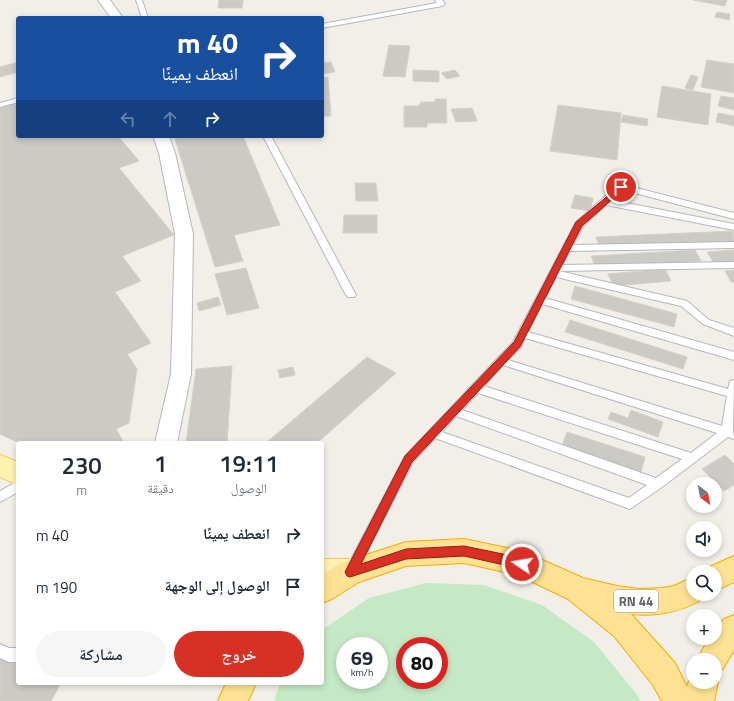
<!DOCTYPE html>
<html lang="ar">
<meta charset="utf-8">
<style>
body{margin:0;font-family:"Titillium Web","Noto Naskh Arabic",sans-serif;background:#f6f6f7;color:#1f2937;direction:rtl;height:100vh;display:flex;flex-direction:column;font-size:15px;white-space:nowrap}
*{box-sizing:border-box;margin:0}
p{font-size:13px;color:#747a83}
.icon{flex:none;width:22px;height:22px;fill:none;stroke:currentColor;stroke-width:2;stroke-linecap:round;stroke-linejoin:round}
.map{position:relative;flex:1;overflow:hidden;direction:ltr}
.panel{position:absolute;left:16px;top:441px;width:308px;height:244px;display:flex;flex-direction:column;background:#fff;border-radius:4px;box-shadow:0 2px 6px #0003;direction:rtl}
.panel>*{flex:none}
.banner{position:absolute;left:16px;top:16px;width:308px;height:122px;border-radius:4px;box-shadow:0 2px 6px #0003;direction:rtl;background:#1a4fa0;color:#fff;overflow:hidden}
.needle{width:26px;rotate:148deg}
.buttons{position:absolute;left:686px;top:477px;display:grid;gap:8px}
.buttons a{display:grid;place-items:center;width:36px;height:36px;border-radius:50%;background:#fff;box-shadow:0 2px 6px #0003;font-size:20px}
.speed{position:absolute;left:336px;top:637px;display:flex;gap:8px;font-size:20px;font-weight:700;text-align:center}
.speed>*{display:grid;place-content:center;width:52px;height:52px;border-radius:50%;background:#fff;box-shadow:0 2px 6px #0003;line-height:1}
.speed small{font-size:10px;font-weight:400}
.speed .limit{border:6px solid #d22;background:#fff;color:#111}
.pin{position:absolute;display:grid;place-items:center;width:34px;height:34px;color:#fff;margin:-17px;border:2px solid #fff;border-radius:50%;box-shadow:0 1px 4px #0007}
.me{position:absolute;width:44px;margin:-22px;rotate:282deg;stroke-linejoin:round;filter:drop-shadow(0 0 3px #0008)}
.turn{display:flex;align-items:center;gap:14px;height:84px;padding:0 20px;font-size:18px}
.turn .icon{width:52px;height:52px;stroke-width:2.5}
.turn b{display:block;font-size:28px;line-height:34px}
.lanes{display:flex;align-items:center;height:38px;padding:0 20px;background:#0003;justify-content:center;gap:20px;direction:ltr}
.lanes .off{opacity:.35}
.eta{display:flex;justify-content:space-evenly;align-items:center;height:68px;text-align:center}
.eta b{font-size:24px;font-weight:600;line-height:28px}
.primary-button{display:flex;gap:8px;margin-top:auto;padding:8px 20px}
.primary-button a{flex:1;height:46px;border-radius:24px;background:#d93025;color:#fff;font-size:16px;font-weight:600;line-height:46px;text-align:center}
.primary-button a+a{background:#f6f6f7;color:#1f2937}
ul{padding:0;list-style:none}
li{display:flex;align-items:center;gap:12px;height:52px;padding:0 20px}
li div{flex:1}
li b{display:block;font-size:15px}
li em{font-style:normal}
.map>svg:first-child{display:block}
</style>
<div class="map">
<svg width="734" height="701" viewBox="0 0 734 701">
<rect width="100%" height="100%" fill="#f1efe8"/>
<!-- green -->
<path fill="#c5e8c5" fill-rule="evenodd" d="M426,583L484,585L542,605L594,642L638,696L640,701H274L280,683H322V630L369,598ZM345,646H379V680H345ZM405,646H439V680H405Z"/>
<!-- building -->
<path fill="#cccac5" stroke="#d6d1c6" d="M219,0H243L242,8H218Z
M693,0H727L725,6Z
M717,12L730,14L729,20L715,17Z
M389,45L410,46L405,77L383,76Z
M707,60L734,64V93L701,87Z
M18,62V72L0,77V67Z
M331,62L335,72L322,74V63Z
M413,70L439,71V82L413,81Z
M455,70L460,76L447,79L441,73Z
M691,75L698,77L693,90L685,88Z
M328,77L331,116H322V78Z
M662,86L711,94L708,125L657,117Z
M721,96L734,98V110L718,106Z
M435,99H446L447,123H427V127H404V106H419L421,102H435Z
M18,101V136H118L139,161L119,168L174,235L122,256L141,281L115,292L151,343L127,354L137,369L129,423L116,429L124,443H19L0,434V107Z
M558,105L621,113L617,160L550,151Z
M472,108L477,121L456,122L451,109Z
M718,113L734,116V126L716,122Z
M623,115L648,119L647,126L621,122Z
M174,136H243L280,225L234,235L243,261L215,267Z
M355,183H376L378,201H356Z
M575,195L593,198L590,211L571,208Z
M344,215H377V233H343Z
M733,231L734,242L600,248L596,237Z
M695,250L701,261L596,268L591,256Z
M734,250V261L714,263L707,252Z
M246,268L259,308L227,315L215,274Z
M665,269L671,281L614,286L608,274Z
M734,270V282H731L725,271Z
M575,286L677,314L674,327L571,299Z
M218,297L221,305L199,311L197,303Z
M570,320L687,357L683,369L565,332Z
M367,357L396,373L317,443H266Z
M232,366L227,443H186L196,369Z
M293,367L295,375L280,378L278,370Z
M631,410L663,422L658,437L608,419L611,412L628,418Z
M567,432L645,457L641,472L562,446Z
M725,455L734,464V485L724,491L702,469Z
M0,658L18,664V683H61L51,701H0Z"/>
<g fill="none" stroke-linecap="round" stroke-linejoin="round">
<!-- lane casing -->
<g stroke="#b5b8bc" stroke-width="2">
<path id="lane" d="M136,0H142L148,18H142Z
M435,0H442L445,4L442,6L322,28V24L437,3Z
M18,98V102L0,107V103Z
M263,136H271L356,295L354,297H348L346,295Z
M621,184L734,213V219L623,190L611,200L734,224V230L606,205L583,226L573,245L734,242V248L570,251L562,265L734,262V268L559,271L687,301L709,320L734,328V336L703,324L681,306L556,277L545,298L734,352V360L542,304L528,332L728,389L730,381L734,380L733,430L734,439L728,437L662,487L630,509L435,438L413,462L356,573L352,575L348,573L346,569L348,565L405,456L513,342L576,222L618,185ZM525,338L727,396L722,426L508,360L521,347ZM503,365L717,433L691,453L484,386ZM478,393L682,459L656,478L462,410ZM456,416L647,485L629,498L442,432Z
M18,481V492L0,502V491Z
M0,644L9,648H18V662H9L0,658Z"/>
</g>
<!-- street casing -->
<g stroke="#b5b8bc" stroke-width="2">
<path id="street" d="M98,0H110L123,18H111Z
M153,136H169L175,153L193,234L191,374L177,443H155L171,374L175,234L159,153Z"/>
</g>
<!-- primary casing -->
<g stroke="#f2c960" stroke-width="2">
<path id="primary" d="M0,455L18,462V485L0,477Z
M322,559H351L361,563L365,572L361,581L351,585H322Z"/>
</g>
<!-- highway casing -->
<g stroke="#f9ab00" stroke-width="2">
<path id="highway" d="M464,539L522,551L583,578L617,586L640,589L662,588L674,586L693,577V594H705L703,599C680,612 658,617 631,614L675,663L687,687L692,671L693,682H715V675L718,682L714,701H662L653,685L614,636L568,599L518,575L464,563L406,566L359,582L332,599L322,603V575L341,563L406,542Z
M734,556V582L715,591V572H704L705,569Z
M734,615V650L722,670L715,673V660H697L709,638H715V629L724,619Z
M226,683H256L248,701H218Z"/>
</g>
<!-- lane -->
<use href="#lane" fill="#fff" fill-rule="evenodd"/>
<!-- street -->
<use href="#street" fill="#fff" fill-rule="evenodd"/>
<!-- primary -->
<use href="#primary" fill="#fff2af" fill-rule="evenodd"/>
<!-- highway -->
<use href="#highway" fill="#fde293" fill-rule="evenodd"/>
</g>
<!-- route -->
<path fill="#d93025" stroke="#8d1f18" d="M621,185L624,186V189L582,226L520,347L412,462L361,564L406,549L464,546L522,558L526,560L527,564L526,567L522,569L464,556L406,559L350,577L347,576L345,572L347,568L405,456L514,342L576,222Z"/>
<g text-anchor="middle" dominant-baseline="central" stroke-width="4" stroke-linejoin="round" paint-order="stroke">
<!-- shield labels -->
<rect fill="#fff" stroke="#8f9295" stroke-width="1" x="614" y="590" width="44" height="22" rx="3"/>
<g font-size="13" font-weight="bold" fill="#5f6368">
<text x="636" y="601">RN 44</text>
</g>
</g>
</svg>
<div class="buttons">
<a><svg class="needle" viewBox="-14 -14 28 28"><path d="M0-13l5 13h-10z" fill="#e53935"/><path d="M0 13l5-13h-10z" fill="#747a83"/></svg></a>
<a><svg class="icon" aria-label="sound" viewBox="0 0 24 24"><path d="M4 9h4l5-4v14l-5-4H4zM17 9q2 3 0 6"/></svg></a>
<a><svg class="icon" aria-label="search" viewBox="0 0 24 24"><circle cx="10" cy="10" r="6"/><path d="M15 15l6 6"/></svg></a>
<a>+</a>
<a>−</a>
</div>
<div class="speed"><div>69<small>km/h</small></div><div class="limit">80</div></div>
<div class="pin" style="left:621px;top:187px;background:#d93025"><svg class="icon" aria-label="arrive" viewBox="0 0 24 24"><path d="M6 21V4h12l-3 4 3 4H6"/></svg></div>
<svg class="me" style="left:522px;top:564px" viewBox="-20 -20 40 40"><circle r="17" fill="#d93025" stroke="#fff" stroke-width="3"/><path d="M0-11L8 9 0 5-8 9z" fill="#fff"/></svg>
<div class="banner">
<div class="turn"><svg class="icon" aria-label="right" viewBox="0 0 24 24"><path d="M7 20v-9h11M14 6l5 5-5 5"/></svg><div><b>40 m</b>انعطف يمينًا</div></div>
<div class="lanes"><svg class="icon off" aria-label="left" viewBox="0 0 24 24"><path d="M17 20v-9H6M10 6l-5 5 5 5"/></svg><svg class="icon off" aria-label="ahead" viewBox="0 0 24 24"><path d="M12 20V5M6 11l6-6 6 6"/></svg><svg class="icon" aria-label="right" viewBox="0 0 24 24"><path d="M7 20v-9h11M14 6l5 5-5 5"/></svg></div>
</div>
<section class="panel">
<div class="eta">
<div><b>19:11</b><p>الوصول</p></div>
<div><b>1</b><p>دقيقة</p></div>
<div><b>230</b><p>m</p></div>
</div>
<ul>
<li><svg class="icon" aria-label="right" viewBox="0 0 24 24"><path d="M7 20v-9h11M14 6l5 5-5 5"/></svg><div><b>انعطف يمينًا</b></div><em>40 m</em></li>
<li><svg class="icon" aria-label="arrive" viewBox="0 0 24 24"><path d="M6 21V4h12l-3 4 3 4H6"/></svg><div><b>الوصول إلى الوجهة</b></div><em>190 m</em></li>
</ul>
<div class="primary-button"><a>خروج</a><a>مشاركة</a></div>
</section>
</div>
